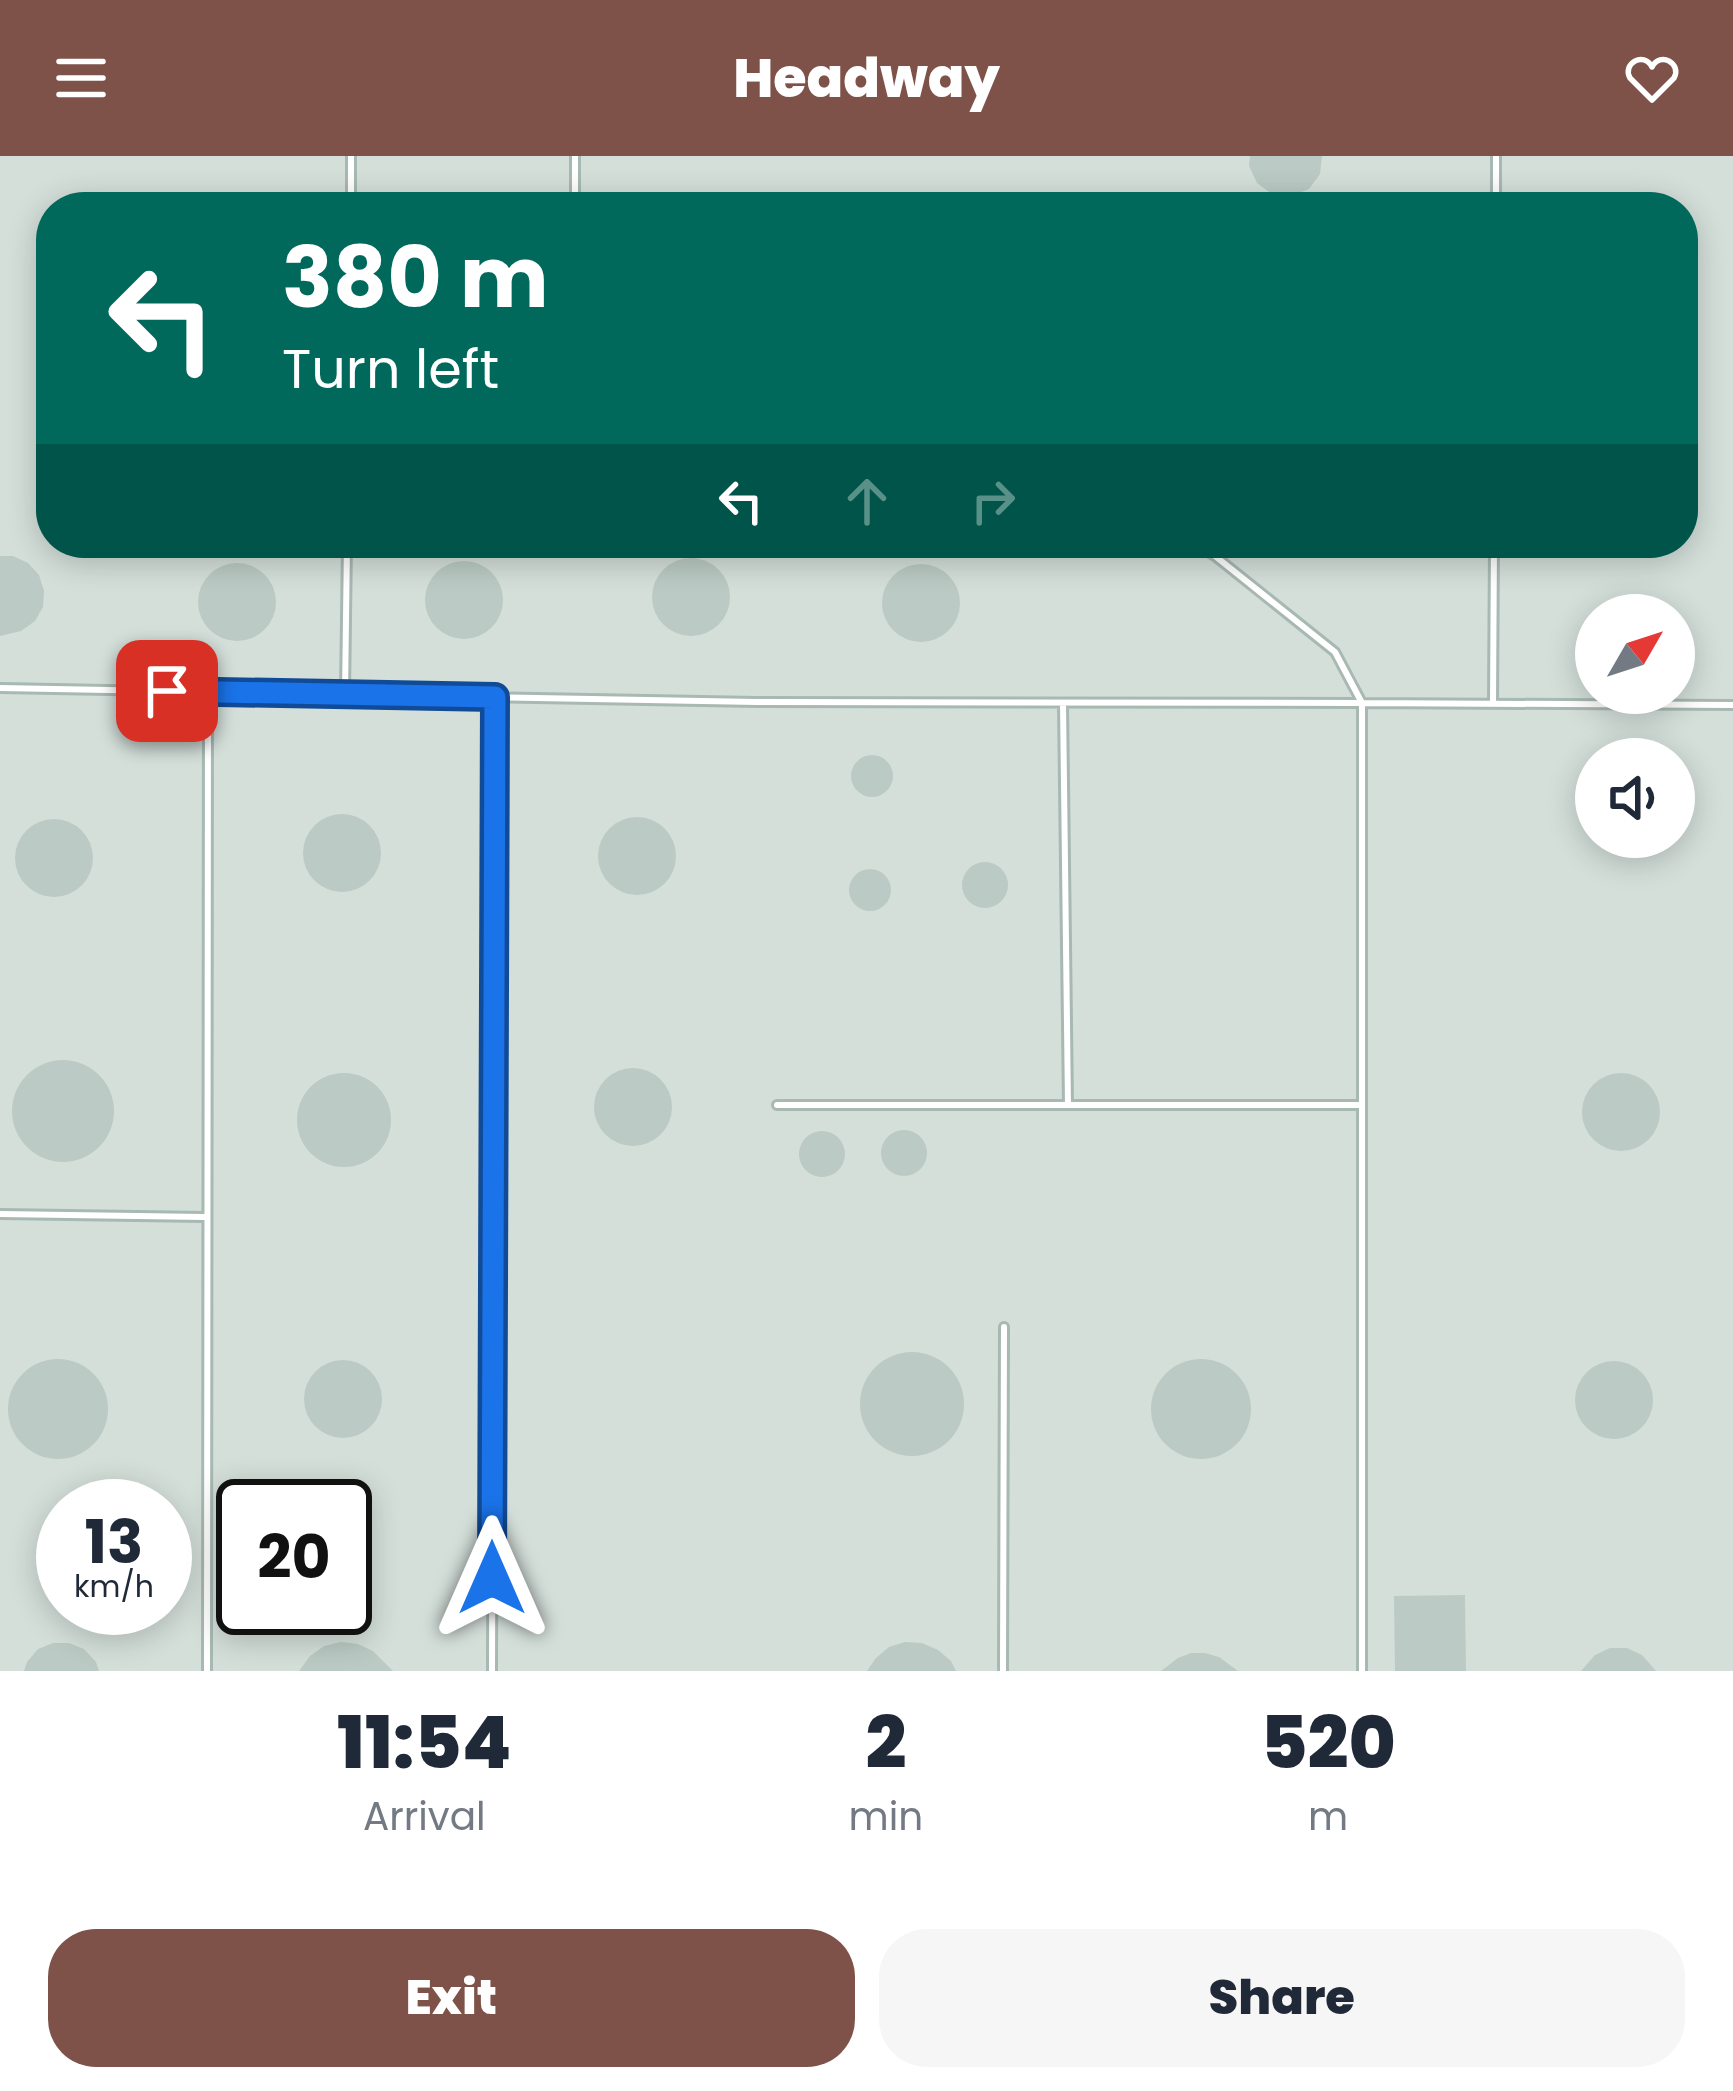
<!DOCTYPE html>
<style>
body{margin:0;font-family:Poppins,sans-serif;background:#f6f6f7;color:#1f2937;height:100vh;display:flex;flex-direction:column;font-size:45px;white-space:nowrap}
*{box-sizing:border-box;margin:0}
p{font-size:39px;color:#747a83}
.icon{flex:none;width:66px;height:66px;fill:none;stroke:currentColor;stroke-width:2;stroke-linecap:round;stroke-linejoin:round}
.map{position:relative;height:1515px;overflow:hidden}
.side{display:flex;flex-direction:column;background:#fff;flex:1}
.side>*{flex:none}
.guide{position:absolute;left:36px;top:36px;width:1662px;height:366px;border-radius:48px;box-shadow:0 6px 30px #0003;background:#00695c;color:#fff;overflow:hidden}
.needle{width:78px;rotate:51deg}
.buttons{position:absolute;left:1575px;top:438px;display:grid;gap:24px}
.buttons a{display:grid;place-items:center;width:120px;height:120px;border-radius:50%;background:#fff;box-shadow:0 6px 30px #0003;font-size:60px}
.speed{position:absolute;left:36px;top:1323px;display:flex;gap:24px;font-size:60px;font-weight:700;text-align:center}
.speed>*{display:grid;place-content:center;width:156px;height:156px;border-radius:50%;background:#fff;box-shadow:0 6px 30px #0003;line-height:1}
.speed small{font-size:30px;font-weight:400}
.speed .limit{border:6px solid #111;border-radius:18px;background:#fff;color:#111}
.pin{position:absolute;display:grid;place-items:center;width:102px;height:102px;color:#fff;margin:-51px;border-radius:24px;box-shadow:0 6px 18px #0006}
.me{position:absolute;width:132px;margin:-66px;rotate:0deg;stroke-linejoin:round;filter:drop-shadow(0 0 9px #0008)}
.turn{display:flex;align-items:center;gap:42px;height:252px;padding:0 48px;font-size:54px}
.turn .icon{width:156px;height:156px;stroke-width:2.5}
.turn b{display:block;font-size:84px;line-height:102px}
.lanes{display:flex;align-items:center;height:114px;padding:0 48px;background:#0003;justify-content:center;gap:60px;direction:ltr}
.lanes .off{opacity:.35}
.eta{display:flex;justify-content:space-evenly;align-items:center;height:204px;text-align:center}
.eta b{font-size:72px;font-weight:800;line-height:84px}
.action{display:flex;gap:24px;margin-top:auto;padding:24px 48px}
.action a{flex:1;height:138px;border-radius:48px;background:#7f5249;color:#fff;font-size:48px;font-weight:800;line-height:138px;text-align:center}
.action a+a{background:#f6f6f7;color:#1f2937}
header{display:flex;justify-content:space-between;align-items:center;height:156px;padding:0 48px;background:#7f5249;color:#fff;font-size:54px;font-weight:800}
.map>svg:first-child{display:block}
</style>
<header><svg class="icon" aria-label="menu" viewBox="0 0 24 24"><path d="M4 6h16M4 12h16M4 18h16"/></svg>Headway<svg class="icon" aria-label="heart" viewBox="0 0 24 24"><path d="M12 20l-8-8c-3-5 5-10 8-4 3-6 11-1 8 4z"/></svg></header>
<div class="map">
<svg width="1733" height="1515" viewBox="0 0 1733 1515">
<rect width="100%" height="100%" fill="#e6efeb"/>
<!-- built -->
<path fill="#d4dfda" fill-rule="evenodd" d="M0,0H1733V1515H0ZM51,51H1683V387H51ZM1596,459H1674V537H1596ZM1596,603H1674V681H1596ZM63,1350H165V1452H63ZM243,1350H345V1452H243Z"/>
<!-- building -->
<path fill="#bbcac4" d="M1250,0H1322L1320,18L1309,33L1291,40L1272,38L1257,27L1249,10Z
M0,400H13L28,407L39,419L44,435L43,451L35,465L21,475L0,480Z
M652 441a39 39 0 1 1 78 0a39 39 0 1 1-78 0Z
M425 444a39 39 0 1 1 78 0a39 39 0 1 1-78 0Z
M198 446a39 39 0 1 1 78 0a39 39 0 1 1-78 0Z
M882 447a39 39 0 1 1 78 0a39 39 0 1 1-78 0Z
M851 620a21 21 0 1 1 42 0a21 21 0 1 1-42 0Z
M303 697a39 39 0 1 1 78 0a39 39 0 1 1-78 0Z
M598 700a39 39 0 1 1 78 0a39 39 0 1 1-78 0Z
M15 702a39 39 0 1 1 78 0a39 39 0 1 1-78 0Z
M962 729a23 23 0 1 1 46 0a23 23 0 1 1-46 0Z
M849 734a21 21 0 1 1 42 0a21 21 0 1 1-42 0Z
M12 955a51 51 0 1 1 102 0a51 51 0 1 1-102 0Z
M594 951a39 39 0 1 1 78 0a39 39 0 1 1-78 0Z
M1582 956a39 39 0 1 1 78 0a39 39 0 1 1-78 0Z
M297 964a47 47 0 1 1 94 0a47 47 0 1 1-94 0Z
M881 997a23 23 0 1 1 46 0a23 23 0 1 1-46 0Z
M799 998a23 23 0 1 1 46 0a23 23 0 1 1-46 0Z
M860 1248a52 52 0 1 1 104 0a52 52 0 1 1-104 0Z
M8 1253a50 50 0 1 1 100 0a50 50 0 1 1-100 0Z
M1151 1253a50 50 0 1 1 100 0a50 50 0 1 1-100 0Z
M304 1243a39 39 0 1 1 78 0a39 39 0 1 1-78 0Z
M1575 1244a39 39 0 1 1 78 0a39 39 0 1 1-78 0Z
M1465,1439L1466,1515H1395L1394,1440Z
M341,1486L358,1488L373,1495L393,1515H299L310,1500L324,1490Z
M905,1486L922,1487L938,1494L951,1505L956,1515H867L876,1502L889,1491Z
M53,1487H69L84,1493L96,1506L99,1515H24L27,1506L38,1493Z
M1610,1492H1627L1642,1499L1656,1515H1581L1595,1499Z
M1191,1497H1205L1219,1501L1238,1515H1161L1178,1502Z"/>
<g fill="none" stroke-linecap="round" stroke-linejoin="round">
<!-- service casing -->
<g stroke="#a8b8b2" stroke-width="12">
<path id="service" d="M575,0V51
M351,51V0
M1496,51V0
M1193,387L1215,400L1335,496L1362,547L1733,549
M0,532L757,546L1362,547V1515
M345,538L347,387
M1063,547L1068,949
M1493,548L1494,387
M777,949H1361
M0,1058L205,1061
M207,1515L208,536
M492,1515L495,541
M1003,1515L1004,1171"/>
</g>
<!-- service -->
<use href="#service" stroke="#fff" stroke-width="6"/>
</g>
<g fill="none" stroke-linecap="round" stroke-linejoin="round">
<!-- route casing -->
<g stroke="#114b97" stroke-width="30">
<path id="route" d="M167,535L495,541L492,1422"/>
</g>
<!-- route -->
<use href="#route" stroke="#1a73e8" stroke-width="21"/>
</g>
</svg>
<div class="buttons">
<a><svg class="needle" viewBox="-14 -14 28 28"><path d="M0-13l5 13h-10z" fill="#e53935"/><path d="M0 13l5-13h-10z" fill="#747a83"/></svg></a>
<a><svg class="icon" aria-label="sound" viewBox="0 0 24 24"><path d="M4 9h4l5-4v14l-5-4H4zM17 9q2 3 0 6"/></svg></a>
</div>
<div class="speed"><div>13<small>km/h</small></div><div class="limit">20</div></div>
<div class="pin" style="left:167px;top:535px;background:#d93025"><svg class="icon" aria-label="arrive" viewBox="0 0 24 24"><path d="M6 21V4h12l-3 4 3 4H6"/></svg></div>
<svg class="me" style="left:492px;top:1422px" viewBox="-20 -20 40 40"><path d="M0-17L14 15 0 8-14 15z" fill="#1a73e8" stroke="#fff" stroke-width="4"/></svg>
<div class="guide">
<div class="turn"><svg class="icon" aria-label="left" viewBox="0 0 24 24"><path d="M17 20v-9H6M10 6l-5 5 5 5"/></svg><div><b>380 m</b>Turn left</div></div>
<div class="lanes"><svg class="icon" aria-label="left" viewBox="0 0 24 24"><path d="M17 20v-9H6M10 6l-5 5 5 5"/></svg><svg class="icon off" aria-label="ahead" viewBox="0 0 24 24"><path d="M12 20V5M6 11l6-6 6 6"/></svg><svg class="icon off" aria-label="right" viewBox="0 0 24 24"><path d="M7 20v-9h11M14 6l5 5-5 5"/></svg></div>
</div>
</div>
<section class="side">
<div class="eta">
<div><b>11:54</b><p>Arrival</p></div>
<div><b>2</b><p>min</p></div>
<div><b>520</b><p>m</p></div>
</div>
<div class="action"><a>Exit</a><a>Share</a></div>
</section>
